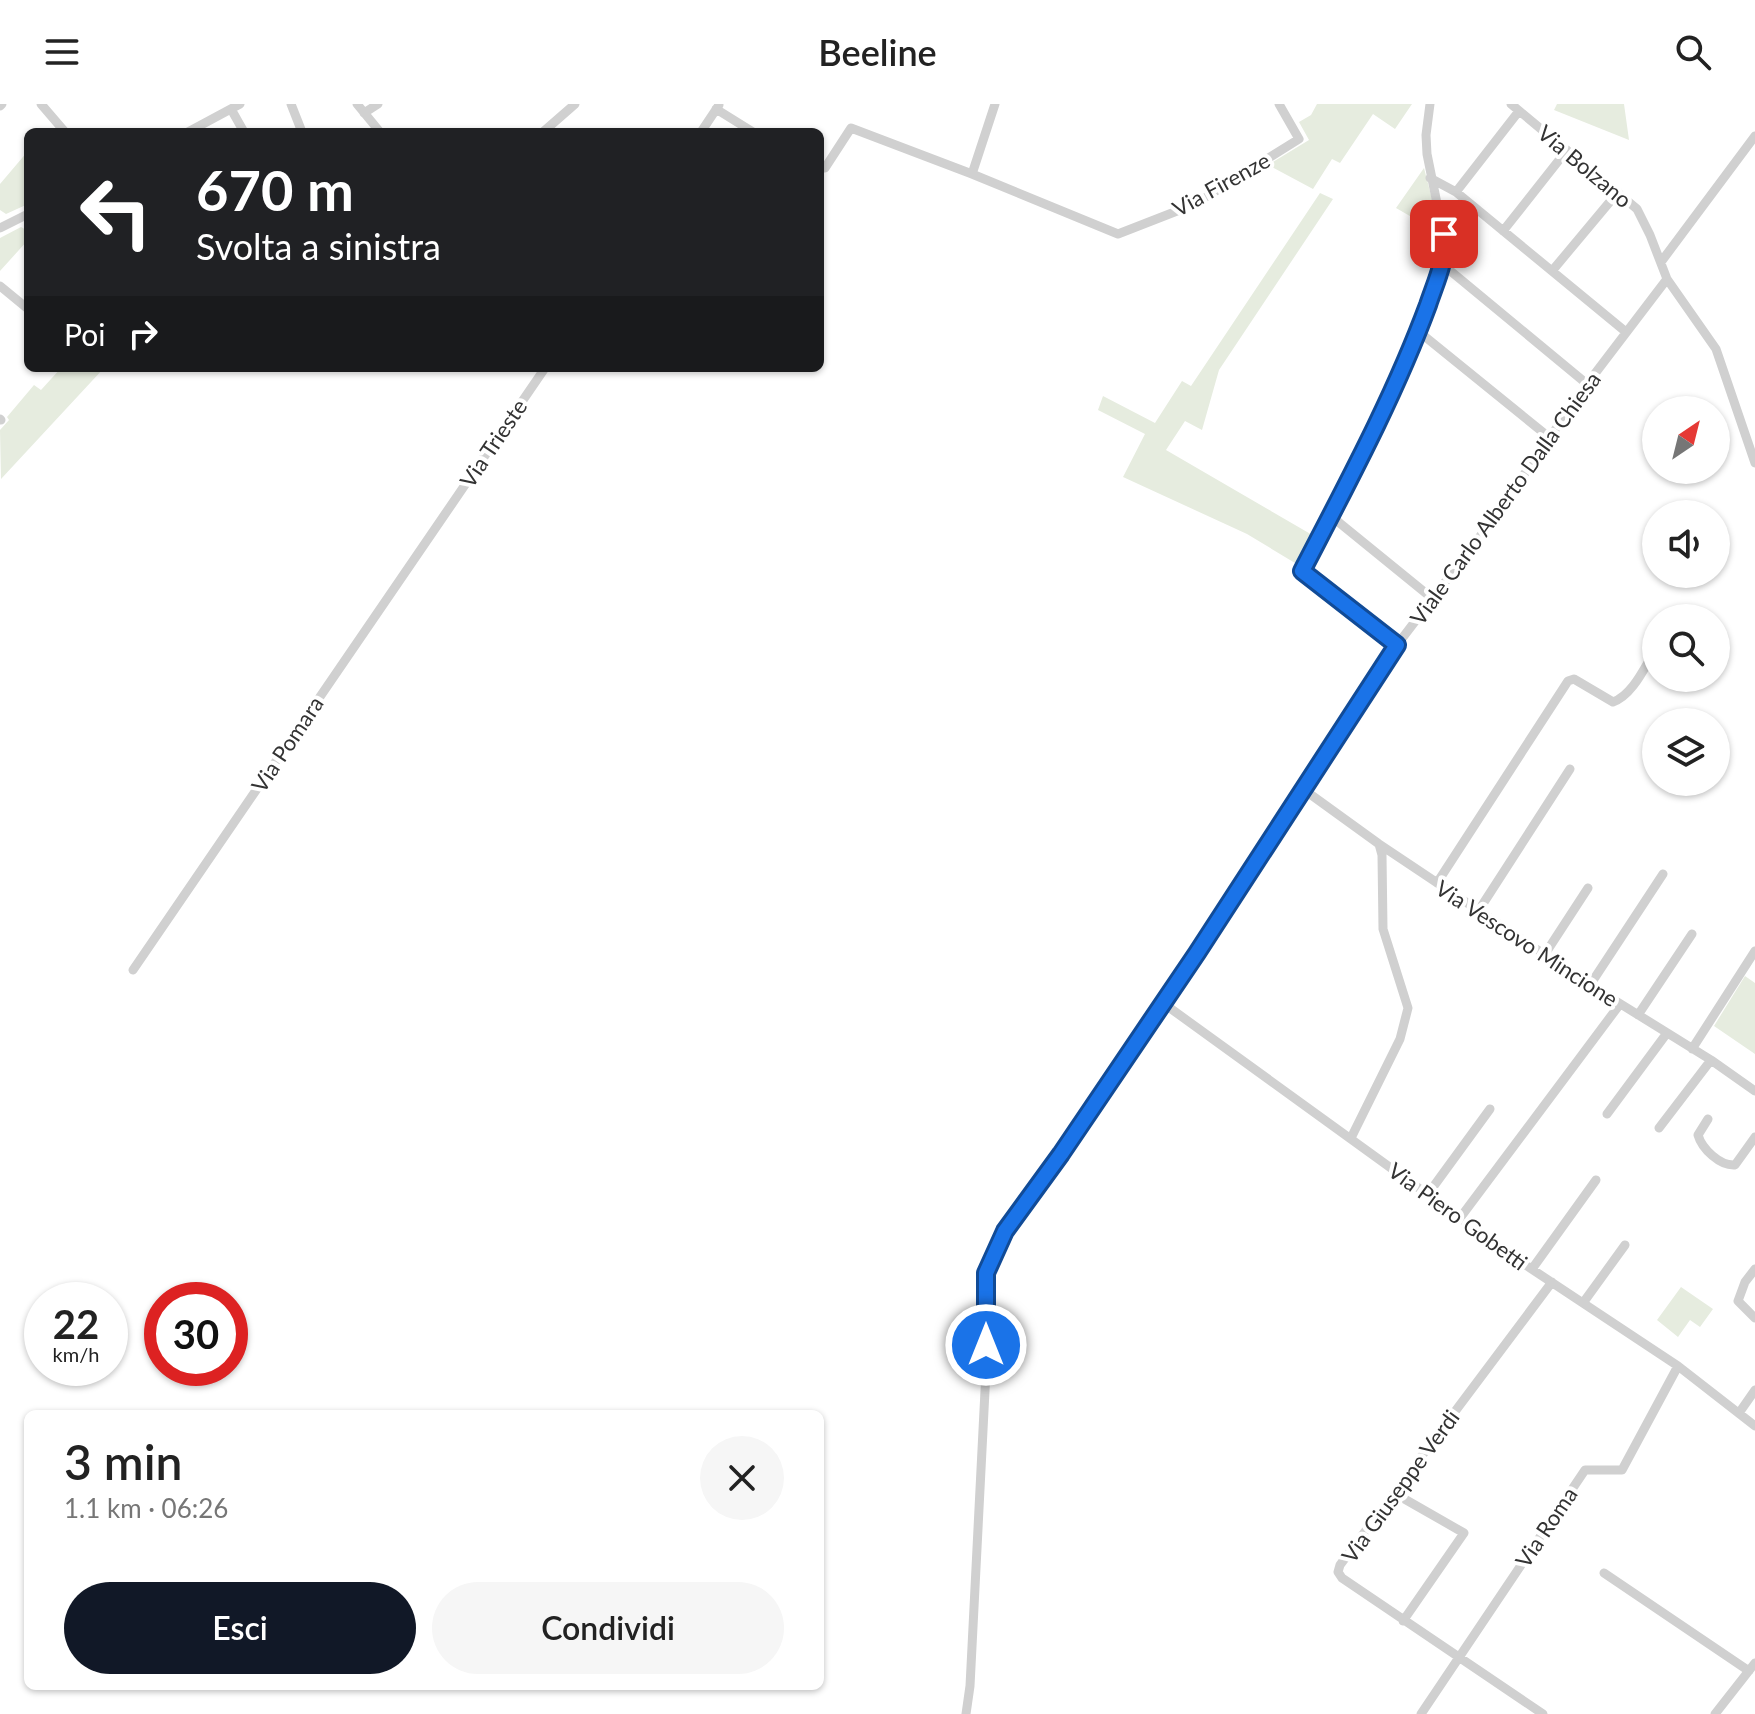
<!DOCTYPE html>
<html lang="it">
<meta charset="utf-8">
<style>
body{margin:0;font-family:Lato,sans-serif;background:#f6f6f6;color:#222;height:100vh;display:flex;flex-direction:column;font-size:30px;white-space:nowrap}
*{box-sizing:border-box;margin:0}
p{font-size:26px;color:#767676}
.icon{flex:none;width:44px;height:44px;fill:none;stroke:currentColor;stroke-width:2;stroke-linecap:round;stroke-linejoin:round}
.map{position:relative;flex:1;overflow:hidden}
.details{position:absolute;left:24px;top:1306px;width:800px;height:280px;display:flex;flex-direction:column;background:#fff;border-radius:12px;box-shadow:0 2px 6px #0004}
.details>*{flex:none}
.hud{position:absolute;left:24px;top:24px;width:800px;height:244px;border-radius:12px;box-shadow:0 2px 6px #0004;background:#202124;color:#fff;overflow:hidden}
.needle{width:52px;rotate:35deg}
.buttons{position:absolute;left:1642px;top:292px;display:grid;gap:16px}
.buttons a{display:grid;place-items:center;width:88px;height:88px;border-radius:50%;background:#fff;box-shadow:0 2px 6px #0004;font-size:40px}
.speed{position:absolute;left:24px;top:1178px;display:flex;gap:16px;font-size:40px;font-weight:700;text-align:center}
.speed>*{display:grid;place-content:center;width:104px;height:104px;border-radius:50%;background:#fff;box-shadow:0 2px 6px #0004;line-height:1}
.speed small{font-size:20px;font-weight:400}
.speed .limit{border:12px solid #d22;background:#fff;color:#111}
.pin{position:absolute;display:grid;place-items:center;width:68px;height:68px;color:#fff;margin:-34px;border-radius:16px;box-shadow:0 4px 12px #0006}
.me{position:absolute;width:88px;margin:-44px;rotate:0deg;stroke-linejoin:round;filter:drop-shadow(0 0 6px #0008)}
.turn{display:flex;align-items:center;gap:28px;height:168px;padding:0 40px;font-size:36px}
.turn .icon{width:104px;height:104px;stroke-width:2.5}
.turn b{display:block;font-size:56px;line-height:68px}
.then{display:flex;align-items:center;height:76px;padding:0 40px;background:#0003;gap:16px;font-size:30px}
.round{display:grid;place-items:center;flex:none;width:84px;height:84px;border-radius:42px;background:#f6f6f6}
.overview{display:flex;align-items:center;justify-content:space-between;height:136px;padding:0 40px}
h1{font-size:48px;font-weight:600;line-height:60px}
.cta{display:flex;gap:16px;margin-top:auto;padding:16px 40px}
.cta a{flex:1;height:92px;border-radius:48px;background:#111827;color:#fff;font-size:32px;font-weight:600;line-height:92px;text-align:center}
.cta a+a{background:#f6f6f6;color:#222}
header{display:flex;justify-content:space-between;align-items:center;height:104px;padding:0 40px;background:#fff;font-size:36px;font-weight:600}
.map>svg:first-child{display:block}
</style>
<header><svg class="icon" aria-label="menu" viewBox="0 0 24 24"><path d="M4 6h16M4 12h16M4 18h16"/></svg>Beeline<svg class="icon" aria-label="search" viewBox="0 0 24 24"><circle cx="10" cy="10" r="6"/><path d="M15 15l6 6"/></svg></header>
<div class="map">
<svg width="1755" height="1610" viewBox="0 0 1755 1610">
<rect width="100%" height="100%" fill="#fff"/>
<!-- green -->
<path fill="#e6ecdf" d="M1317,0H1412L1395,25L1373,10L1340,59L1332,55L1313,85L1268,61L1309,36L1299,18L1311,11Z
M1557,0H1624L1629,36L1554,6Z
M28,47V100L6,110L0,106V80Z
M1424,64L1441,130L1396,104Z
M1320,89L1333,95L1219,266L1202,326L1185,317L1166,346L1314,432L1300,462L1247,430L1123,373L1145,330L1098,306L1103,292L1155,319L1182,277L1191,282Z
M21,123L28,127V136L0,167V134Z
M61,264H104L1,375L0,326L9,316L7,313L34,281L41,286Z
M1745,872L1755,879V950L1714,922Z
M1681,1183L1713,1205L1700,1223L1690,1216L1678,1233L1657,1216Z"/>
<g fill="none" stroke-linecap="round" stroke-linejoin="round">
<!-- minor -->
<path stroke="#d0d0d0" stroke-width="9" d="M41,0L65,28
M291,0L302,28
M357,0L380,28
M1511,0L1637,105L1650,131L1667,175L1716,245L1755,359
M0,2L2,0
M231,5L244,28
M716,5L753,28
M364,9L378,0
M188,28L240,0
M543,28L575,0
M701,28L719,1
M820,64H825L851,24L972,70L1118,130L1195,100L1299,35L1279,0
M972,70L995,0
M1430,74L1456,88L1626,228
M1456,88L1519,7
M0,124L28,110
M1503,127L1567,46
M1661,158L1755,32
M1442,160L1587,280
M1552,167L1618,88
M0,182L28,205
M1418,227L1550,334
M0,315L1,316
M1331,412L1433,495
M1397,541L1302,467L1369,335L1418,227L1442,160L1446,144L1427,50L1426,31L1430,0
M1303,685L1379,740L1590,881L1711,956L1755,987
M1437,779L1568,577L1574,575L1613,598C1633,591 1645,562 1656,545
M1479,806L1570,665
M1545,850L1588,784
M133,866L545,264
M1590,881L1663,770
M1163,899L1518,1156L1678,1262L1755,1322
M1638,911L1692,830
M1692,945L1755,847
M1607,1010L1667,929
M1708,1015L1698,1031C1702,1045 1720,1062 1735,1061L1755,1033
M1659,1024L1711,956
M1351,1034L1400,935L1408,904L1383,825L1382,751L1379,740
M1428,1090L1490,1005
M1460,1114L1620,900
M1532,1165L1596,1076
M1755,1165L1745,1178L1738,1197L1755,1214
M1583,1199L1625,1141
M1739,1309L1755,1286
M1394,1389L1464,1429L1403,1517
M1604,1469L1749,1567
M966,1610L970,1582L986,1267V1169L995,1147L1005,1127L1061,1050L1197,849L1397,541L1491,418L1587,280L1667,175
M1421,1610L1585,1366H1622L1678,1262
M1543,1610L1342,1474L1338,1468L1340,1461L1552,1178
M1715,1610L1755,1559"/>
</g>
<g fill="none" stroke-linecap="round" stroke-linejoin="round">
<!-- route casing -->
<g stroke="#114b97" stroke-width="20">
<path id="route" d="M986,1241V1169L1005,1127L1061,1050L1197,849L1397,541L1302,467C1347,380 1394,293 1428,201C1436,177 1447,155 1444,130"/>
</g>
<!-- route -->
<use href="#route" stroke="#1a73e8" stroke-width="14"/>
</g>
<g text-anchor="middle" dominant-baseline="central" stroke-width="8" stroke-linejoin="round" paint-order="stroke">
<!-- street labels -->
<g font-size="22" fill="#333" stroke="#fff">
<text transform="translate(1585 62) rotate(40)">Via Bolzano</text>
<text transform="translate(1221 80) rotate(-29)">Via Firenze</text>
<text transform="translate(493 339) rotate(-56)">Via Trieste</text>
<text transform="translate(1505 394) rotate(-54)">Viale Carlo Alberto Dalla Chiesa</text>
<text transform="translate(287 640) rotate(-56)">Via Pomara</text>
<text transform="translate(1527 839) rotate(33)">Via Vescovo Mincione</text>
<text transform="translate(1458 1112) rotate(36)">Via Piero Gobetti</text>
<text transform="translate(1400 1382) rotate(-54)">Via Giuseppe Verdi</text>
<text transform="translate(1546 1423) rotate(-56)">Via Roma</text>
</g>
</g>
</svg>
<div class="buttons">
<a><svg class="needle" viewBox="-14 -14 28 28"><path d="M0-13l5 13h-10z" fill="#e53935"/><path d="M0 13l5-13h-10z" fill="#767676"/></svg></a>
<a><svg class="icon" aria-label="sound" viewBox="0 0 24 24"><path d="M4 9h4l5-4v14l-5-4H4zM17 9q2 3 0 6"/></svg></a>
<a><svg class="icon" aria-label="search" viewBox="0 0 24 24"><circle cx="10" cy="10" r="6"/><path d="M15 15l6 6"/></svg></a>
<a><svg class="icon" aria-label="layers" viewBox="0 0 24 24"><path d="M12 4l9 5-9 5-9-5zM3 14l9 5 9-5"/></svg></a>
</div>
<div class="speed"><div>22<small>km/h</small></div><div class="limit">30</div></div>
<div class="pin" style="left:1444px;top:130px;background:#d93025"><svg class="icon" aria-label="arrive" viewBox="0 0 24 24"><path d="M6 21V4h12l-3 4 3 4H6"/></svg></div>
<svg class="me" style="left:986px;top:1241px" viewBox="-20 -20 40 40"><circle r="17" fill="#1a73e8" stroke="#fff" stroke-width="3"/><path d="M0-11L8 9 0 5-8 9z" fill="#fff"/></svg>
<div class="hud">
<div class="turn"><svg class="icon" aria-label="left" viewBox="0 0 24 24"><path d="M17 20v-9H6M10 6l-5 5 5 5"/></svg><div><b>670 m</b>Svolta a sinistra</div></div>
<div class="then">Poi<svg class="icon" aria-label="right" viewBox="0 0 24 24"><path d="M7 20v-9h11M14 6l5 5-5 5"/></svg></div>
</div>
<section class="details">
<div class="overview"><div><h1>3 min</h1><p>1.1 km · 06:26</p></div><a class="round"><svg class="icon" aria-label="close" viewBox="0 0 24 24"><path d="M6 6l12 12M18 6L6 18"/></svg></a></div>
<div class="cta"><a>Esci</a><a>Condividi</a></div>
</section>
</div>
